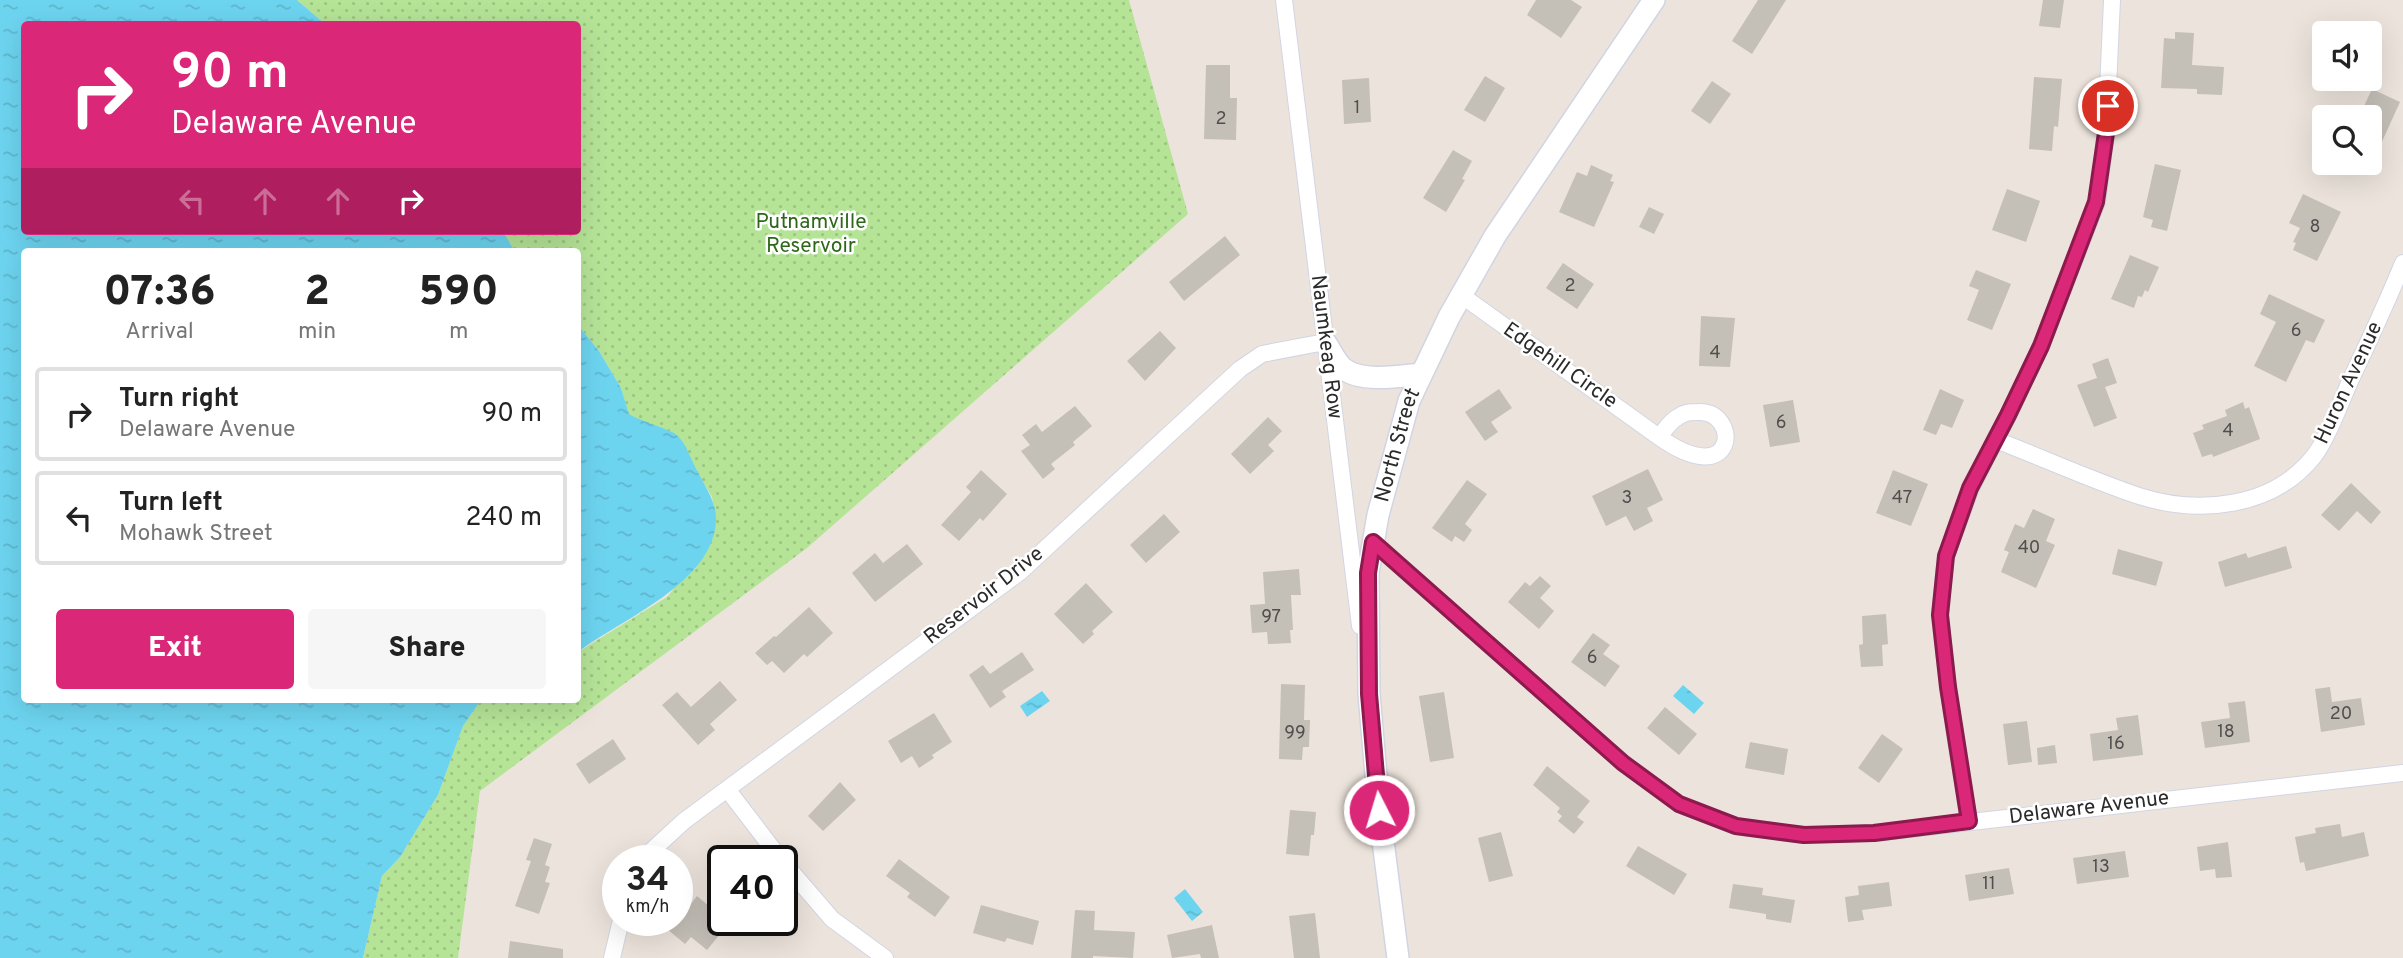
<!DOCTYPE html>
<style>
body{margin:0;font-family:Overpass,sans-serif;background:#f6f6f6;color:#222;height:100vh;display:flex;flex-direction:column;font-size:26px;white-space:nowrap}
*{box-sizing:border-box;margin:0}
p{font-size:23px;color:#767676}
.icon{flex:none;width:38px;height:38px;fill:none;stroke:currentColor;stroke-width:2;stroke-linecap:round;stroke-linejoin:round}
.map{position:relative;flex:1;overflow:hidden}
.drawer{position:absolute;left:21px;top:248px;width:560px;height:455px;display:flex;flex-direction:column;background:#fff;border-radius:7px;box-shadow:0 7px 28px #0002}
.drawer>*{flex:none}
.guide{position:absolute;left:21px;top:21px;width:560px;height:214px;border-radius:7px;box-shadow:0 7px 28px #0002;background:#db2777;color:#fff;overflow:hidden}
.tools{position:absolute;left:2312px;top:21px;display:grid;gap:14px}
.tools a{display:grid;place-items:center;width:70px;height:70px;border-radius:7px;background:#fff;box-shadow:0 7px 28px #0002;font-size:35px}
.speed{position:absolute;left:602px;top:845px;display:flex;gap:14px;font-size:35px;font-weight:700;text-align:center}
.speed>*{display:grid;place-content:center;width:91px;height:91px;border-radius:50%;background:#fff;box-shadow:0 7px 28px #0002;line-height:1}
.speed small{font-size:18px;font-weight:400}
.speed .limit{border:4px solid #111;border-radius:10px;background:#fff;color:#111}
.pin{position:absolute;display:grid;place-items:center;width:60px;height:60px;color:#fff;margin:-30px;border:4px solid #fff;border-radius:50%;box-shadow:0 2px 7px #0007}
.me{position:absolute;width:77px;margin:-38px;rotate:355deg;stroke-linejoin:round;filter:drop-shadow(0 0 5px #0008)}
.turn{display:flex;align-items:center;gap:24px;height:147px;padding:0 35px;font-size:32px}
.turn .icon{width:91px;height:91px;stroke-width:2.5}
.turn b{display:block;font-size:49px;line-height:60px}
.lanes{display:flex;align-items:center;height:66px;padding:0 35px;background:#0003;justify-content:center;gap:35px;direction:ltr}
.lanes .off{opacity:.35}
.eta{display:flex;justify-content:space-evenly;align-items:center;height:119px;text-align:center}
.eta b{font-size:42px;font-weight:800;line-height:49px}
.button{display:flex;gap:14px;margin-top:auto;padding:14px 35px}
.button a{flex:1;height:80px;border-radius:7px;background:#db2777;color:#fff;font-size:28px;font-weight:800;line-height:80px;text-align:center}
.button a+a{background:#f6f6f6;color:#222}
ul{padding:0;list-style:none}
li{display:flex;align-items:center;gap:21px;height:94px;margin:0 14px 10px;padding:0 21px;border:4px solid #e0e0e0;border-radius:7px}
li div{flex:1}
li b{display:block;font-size:26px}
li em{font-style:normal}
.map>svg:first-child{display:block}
</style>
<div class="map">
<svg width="2403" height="958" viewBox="0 0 2403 958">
<defs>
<pattern id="park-dots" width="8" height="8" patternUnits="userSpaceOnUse" patternTransform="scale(1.75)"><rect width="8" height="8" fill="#b5e497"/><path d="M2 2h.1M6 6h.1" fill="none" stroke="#9cc482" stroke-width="1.8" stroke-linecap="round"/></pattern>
<pattern id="water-ripples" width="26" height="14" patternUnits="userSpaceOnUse" patternTransform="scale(1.75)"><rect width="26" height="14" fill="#6dd4f0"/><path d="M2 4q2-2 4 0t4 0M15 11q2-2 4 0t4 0" fill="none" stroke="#5fb6ce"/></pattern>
</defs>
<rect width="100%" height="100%" fill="#ece4dc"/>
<!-- park -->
<path fill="url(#park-dots)" d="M297,0H1129L1188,214L807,548L480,791L458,958H363L382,876L400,857L438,795L463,726L481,700H578V652L667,597L680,581L696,568L712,538L716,518L712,497L695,468L667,430L644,423L629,415L621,388L599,351L578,325V252H515L503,231H578V24H325Z"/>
<!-- water -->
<path fill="url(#water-ripples)" d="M0,0H297L325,24H24V231H503L515,252H24V700H481L463,726L438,795L400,857L382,876L363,958H0Z
M578,325L599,351L621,388L629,414C642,422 671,429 678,436C687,445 692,463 699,474C706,488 716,502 716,519C715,583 621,619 578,652Z
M1683,685L1704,703L1694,714L1673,696Z
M1042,691L1050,701L1027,717L1020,706Z
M1185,889L1203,912L1192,921L1174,898Z"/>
<!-- building -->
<path fill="#c4bfb7" d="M1536,0H1571L1582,7L1561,38L1527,15Z
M1758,0H1786L1752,54L1732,41Z
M2043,0H2064L2060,28L2039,26Z
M2175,32L2194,33L2192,65L2224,67L2222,95L2197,94V89L2161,88L2164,38L2175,39Z
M1206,65H1230V98H1237L1236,140L1204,139Z
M1485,76L1505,88L1485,122L1464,110Z
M2034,77L2062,79L2058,127L2054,126L2052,151L2029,149Z
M1369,78L1371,122L1344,124L1342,80Z
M1712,81L1731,94L1710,124L1691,111Z
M2372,89L2400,102L2370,168V117H2359Z
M1453,150L1472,161L1462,179L1465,180L1446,212L1423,198Z
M2155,164L2181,170L2167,231L2151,227L2153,220L2143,217Z
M1591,165L1613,175L1610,181L1614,182L1594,227L1559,212L1577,172L1587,176Z
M2007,189L2040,201L2026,242L1992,230Z
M2303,194L2341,212L2317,261L2293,250L2296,243L2293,242L2300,228L2289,223Z
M1649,207L1664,214L1654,234L1639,227Z
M1225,236L1240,255L1184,301L1169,282Z
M2130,255L2159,267L2148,292L2145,290L2142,297L2138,296L2134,308L2111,299Z
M1563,263L1594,284L1577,309L1546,288Z
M1976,270L2011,284L1992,330L1967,320L1979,290L1969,286Z
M2269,294L2325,320L2314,343L2306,340L2286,382L2254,366L2276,322L2260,314Z
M1701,316L1735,318L1730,367L1699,366Z
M1160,331L1176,348L1145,381L1127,361Z
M2108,358L2117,383L2105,387L2117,418L2094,427L2077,385L2097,378L2092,364Z
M1499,389L1512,408L1491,422L1498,432L1485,441L1465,412Z
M1940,389L1964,400L1952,428L1941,424L1936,435L1923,430Z
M1793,400L1800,442L1770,447L1763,405Z
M2243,402L2245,409L2249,407L2260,439L2213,457L2212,454L2202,457L2193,433L2204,429L2202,425L2227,416L2225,410Z
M1075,406L1092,426L1073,442L1075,445L1051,464L1055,469L1043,479L1021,451L1030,445L1022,435L1036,424L1042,432Z
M1268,417L1282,431L1268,445L1274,451L1250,474L1231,454Z
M1648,469L1663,500L1647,508L1653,521L1634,531L1626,516L1606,526L1592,496Z
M981,470L1007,494L983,521L980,518L959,541L941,525L971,492L966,487Z
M1893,470L1928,484L1911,526L1876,513Z
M1467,480L1487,494L1465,524L1472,530L1464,542L1455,536L1452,542L1432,528Z
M2351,483L2381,512L2371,524L2357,511L2339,531L2321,515Z
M2033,509L2055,519L2046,541L2055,545L2036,588L2001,572L2009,552L2004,550L2015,524L2024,528Z
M1164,514L1180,532L1146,563L1130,545Z
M907,544L923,564L875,602L852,573L875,553L883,563Z
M2286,546L2292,568L2225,587L2218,562L2246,553L2248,558Z
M2118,549L2163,562L2156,586L2112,574Z
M1299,569L1301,595H1291L1293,630H1290L1291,643L1268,644L1267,632L1252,633L1250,605L1265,604L1263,572Z
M1540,576L1551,586L1540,598L1554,611L1539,629L1508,602L1525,582L1530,586Z
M1086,583L1113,612L1092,631L1094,634L1083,644L1054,614Z
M809,607L833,633L807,657L804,654L784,673L772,661L767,665L755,653L774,636L776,637Z
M1886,614L1888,644L1882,645L1883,666L1861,667L1859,645L1863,644L1862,616Z
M1593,633L1610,645L1603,654L1620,666L1605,687L1571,662Z
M1022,652L1034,670L1002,691L1006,697L990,708L969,675L983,665L990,674Z
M720,681L737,700L710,724L715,730L698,745L662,705L677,692L691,707Z
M1281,684L1305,685L1304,720H1310L1309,747H1303L1302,760L1279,759Z
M2330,687L2332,702L2361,698L2365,725L2321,732L2315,689Z
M1444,692L1454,758L1430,762L1419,696Z
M2245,701L2250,742L2205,748L2201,722L2230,718L2228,703Z
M1665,707L1697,734L1679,755L1647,728Z
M934,713L952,742L932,755L934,758L919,768L912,756L901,763L888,741Z
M2138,715L2143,755L2093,761L2090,734L2118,730L2116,718Z
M2027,721L2032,762L2008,765L2003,724Z
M1882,734L1903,749L1879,783L1858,768Z
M613,739L626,759L589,784L576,764Z
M1750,742L1788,749L1784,775L1745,768Z
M2055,745L2057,763L2038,765L2037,748Z
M1547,766L1590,801L1577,817L1584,822L1574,834L1558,821L1562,816L1557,812L1560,808L1533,785Z
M840,782L856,800L823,831L808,816Z
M1290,810L1316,812L1314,835H1311L1309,856L1286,854Z
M2340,824L2342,837L2364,832L2369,856L2306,871L2304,862L2300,863L2295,837L2316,833L2315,828Z
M1501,832L1513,876L1489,882L1478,838Z
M534,838L552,844L545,865L550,867L545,882L550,883L539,914L515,906L531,861L526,860Z
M2228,842L2232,877L2216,878L2215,869L2200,871L2197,847Z
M1638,846L1687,874L1674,895L1626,866Z
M2125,851L2129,877L2077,884L2073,858Z
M899,859L950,897L935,917L907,897L910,893L886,876Z
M2009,868L2014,894L1969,901L1965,875Z
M1889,882L1892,906L1862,910L1864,920L1848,922L1845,897L1859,895L1858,886Z
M1733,884L1763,888L1762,895L1795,900L1791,923L1766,919V914L1729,908Z
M697,896L723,918V920L729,923L707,950L691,937L685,944L667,929L674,920H677V916L681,911L684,913Z
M981,905L1039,921L1033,945L1007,938L1005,942L973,933Z
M1075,910L1095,911L1094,930L1135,932L1133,958L1093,956V958H1071Z
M1315,913L1320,958H1294L1289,916Z
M1212,925L1219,958H1201L1200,954L1172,958L1167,935Z
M510,941L563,949V958H508Z"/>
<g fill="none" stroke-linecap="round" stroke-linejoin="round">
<!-- minor casing -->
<g stroke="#d1d5e3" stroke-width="18">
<path id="minor" d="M1284,0L1360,626
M1461,295L1659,437C1738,493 1741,410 1698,412C1690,412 1685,412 1678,417C1670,421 1665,430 1659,437
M1996,440C2043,458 2091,480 2139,496C2199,515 2273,508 2314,456C2327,440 2342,399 2351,379C2369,341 2387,302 2403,263
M1373,542L1623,763L1679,804L1736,826L1804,835L1874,833L2403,773
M727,789L782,861
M1969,821L1948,687L1940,615L1946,556L1971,488L2008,416L2041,346L2097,202L2106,133L2112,0
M644,861L647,855L684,821L1020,572L1240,369L1262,354L1325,342
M782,861L832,919L885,958
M612,958L621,920"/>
</g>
<!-- tertiary casing -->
<g stroke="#d1d5e3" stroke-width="24">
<g id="tertiary">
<path d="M1325,342C1331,350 1336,363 1344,369C1362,383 1401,376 1421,374"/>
<path id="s1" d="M1398,958L1379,810L1369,694L1368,573L1378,515L1409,401L1449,317L1495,236L1654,0"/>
</g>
</g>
<!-- minor -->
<use href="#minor" stroke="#fff" stroke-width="16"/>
<!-- tertiary -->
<use href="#tertiary" stroke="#fff" stroke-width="21"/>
</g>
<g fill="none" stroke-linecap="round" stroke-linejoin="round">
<!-- route casing -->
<g stroke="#8e194d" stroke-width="18">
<path id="route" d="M1379,810L1369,694L1368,573L1373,542L1623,763L1679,804L1736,826L1804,835L1874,833L1969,821L1948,687L1940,615L1946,556L1970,488L2008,415L2041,346L2096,202L2106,133L2108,106"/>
</g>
<!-- route -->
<use href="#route" stroke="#db2777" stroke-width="12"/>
</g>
<g text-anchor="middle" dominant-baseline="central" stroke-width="5" stroke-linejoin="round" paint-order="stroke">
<!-- number labels -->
<g font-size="18" fill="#504f4d">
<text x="1357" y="108">1</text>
<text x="1221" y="119">2</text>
<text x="2315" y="227">8</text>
<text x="1570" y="286">2</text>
<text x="2296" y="331">6</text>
<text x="1715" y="353">4</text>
<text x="1781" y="423">6</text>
<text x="2228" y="431">4</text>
<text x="1627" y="498">3</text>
<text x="1902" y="498">47</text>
<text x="2029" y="548">40</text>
<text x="1271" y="617">97</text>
<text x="1592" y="658">6</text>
<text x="2341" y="714">20</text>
<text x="2226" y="732">18</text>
<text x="1295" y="733">99</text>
<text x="2116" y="744">16</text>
<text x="2101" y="867">13</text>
<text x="1989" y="884">11</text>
</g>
<!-- park labels -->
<g font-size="21" fill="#2d6819" stroke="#fff">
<text x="811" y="222">Putnamville<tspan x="811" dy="24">Reservoir</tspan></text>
</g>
<!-- street labels -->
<g font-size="21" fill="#2a2a2a" stroke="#fff">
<text transform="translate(1326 347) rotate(83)">Naumkeag Row</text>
<text transform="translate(1560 366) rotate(35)">Edgehill Circle</text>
<text transform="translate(2349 383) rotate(-65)">Huron Avenue</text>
<text stroke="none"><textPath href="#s1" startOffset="518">North Street</textPath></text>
<text transform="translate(984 596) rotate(-38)">Reservoir Drive</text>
<text transform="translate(2089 808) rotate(-7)">Delaware Avenue</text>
</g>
</g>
</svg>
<div class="tools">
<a><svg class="icon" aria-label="sound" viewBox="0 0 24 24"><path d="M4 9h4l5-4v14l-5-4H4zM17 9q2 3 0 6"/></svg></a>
<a><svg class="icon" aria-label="search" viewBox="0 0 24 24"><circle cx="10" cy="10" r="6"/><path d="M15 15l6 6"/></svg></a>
</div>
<div class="speed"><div>34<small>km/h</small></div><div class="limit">40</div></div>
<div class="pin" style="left:2108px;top:106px;background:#d93025"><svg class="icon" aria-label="arrive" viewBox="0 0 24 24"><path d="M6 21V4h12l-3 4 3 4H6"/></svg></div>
<svg class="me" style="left:1379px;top:810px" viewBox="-20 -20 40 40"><circle r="17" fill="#db2777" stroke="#fff" stroke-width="3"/><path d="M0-11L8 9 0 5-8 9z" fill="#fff"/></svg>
<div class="guide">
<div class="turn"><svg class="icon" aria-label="right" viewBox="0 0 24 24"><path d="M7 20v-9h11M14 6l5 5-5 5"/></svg><div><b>90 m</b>Delaware Avenue</div></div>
<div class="lanes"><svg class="icon off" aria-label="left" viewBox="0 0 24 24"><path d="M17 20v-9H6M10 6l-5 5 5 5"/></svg><svg class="icon off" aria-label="ahead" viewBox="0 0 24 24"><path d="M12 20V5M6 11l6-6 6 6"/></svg><svg class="icon off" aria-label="ahead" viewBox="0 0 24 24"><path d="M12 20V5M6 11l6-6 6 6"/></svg><svg class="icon" aria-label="right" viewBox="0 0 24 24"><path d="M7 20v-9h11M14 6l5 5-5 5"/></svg></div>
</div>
<section class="drawer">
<div class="eta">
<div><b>07:36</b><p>Arrival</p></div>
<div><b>2</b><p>min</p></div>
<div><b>590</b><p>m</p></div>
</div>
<ul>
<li><svg class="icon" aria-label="right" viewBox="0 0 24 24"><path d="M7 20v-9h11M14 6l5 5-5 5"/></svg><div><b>Turn right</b><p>Delaware Avenue</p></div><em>90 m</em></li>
<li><svg class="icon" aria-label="left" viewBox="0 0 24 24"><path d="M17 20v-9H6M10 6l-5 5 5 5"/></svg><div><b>Turn left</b><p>Mohawk Street</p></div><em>240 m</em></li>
</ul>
<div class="button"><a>Exit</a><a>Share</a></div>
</section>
</div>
